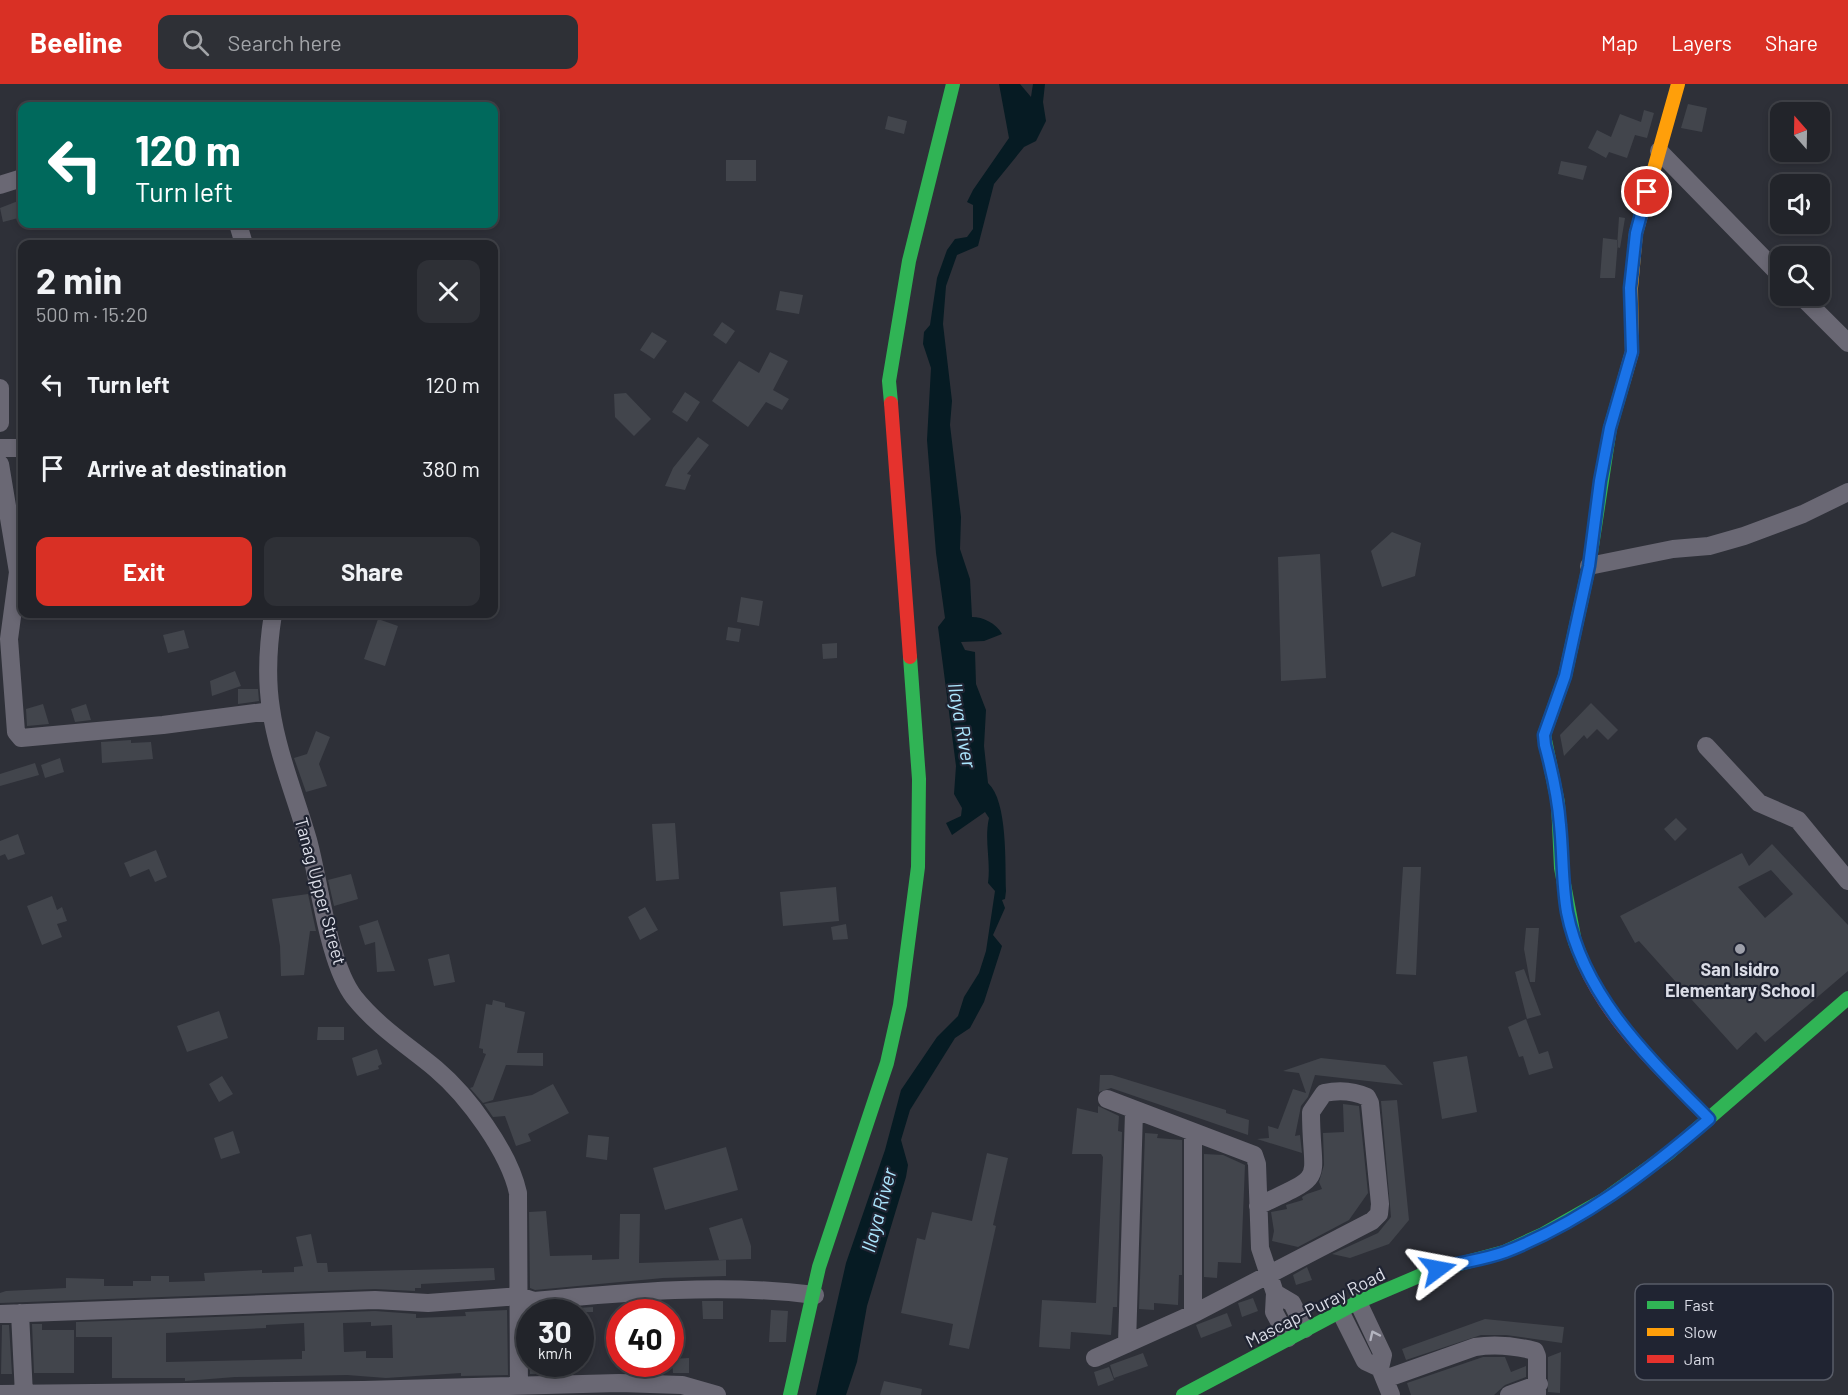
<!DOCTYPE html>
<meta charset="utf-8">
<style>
body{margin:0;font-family:Barlow,sans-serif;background:#2e3036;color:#f1f3f6;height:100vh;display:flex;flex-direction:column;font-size:22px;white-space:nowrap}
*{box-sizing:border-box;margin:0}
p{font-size:20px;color:#a2a4a8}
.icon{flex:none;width:33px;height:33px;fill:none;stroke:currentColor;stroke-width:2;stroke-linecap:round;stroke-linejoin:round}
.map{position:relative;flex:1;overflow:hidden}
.details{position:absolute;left:18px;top:156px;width:480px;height:378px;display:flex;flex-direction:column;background:#22242a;border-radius:12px;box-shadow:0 3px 9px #0003,0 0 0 2px #3f4147}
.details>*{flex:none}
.hud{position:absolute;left:18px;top:18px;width:480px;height:126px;border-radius:12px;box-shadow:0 3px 9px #0003,0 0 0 2px #3f4147;background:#00695c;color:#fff;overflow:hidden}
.needle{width:39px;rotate:340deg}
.controls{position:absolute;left:1770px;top:18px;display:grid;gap:12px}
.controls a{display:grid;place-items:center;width:60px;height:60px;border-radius:12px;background:#22242a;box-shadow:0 3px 9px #0003,0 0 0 2px #3f4147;font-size:30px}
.speed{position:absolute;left:516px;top:1215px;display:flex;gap:12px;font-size:30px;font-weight:700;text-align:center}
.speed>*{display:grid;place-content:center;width:78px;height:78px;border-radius:50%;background:#22242a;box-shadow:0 3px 9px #0003,0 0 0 2px #3f4147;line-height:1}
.speed small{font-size:15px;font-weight:400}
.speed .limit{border:9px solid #d22;background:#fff;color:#111}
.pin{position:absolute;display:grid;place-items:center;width:51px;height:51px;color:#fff;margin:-26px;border:3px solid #fff;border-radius:50%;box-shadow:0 2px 6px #0007}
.me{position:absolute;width:66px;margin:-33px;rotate:77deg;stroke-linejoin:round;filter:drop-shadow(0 0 4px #0008)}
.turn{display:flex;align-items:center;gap:21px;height:126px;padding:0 18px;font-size:27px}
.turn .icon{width:78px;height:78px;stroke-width:2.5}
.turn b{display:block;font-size:42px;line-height:51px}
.round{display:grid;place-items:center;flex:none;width:63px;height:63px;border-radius:12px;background:#2e3036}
.head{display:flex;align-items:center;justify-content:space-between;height:102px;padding:0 18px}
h1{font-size:36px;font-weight:700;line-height:45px}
.cta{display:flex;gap:12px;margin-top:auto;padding:12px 18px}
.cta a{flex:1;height:69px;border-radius:12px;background:#d93025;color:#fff;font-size:24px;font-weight:700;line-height:69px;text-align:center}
.cta a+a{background:#2e3036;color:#f1f3f6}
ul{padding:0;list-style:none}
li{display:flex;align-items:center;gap:18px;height:84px;padding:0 18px}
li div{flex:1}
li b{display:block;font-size:22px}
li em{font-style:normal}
header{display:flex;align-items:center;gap:36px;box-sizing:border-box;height:84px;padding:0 30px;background:#d93025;color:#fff}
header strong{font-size:28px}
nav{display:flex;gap:33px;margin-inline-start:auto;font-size:21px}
.search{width:420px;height:54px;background:#2e3036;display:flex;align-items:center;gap:15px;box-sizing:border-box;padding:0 21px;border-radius:12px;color:#a2a4a8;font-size:22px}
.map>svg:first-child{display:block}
</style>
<header>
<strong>Beeline</strong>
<div class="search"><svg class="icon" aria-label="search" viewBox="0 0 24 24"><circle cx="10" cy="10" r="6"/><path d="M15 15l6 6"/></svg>Search here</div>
<nav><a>Map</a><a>Layers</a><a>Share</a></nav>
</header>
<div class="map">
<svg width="1848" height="1311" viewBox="0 0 1848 1311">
<rect width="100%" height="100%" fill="#2e3038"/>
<!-- water -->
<path fill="#061b23" d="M999,0H1020L1031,13L1033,0H1045L1043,18L1046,37L1036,57L1024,63L994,100L978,162L957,171L946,202L943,240L952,317L950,341L961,433L960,465L970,495L972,533C983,533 996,539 1002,550L984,557L961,558L965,566L975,568L976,600L986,626L984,662L988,699C1008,717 1005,780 1006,807L1005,815L1002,816L1005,824L993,851L1002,862L984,918L970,944L955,954L910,1026L901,1056L908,1081L906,1093L867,1222L857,1278L846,1311H816L846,1179L885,1066L901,1006L937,953L958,932L964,913L979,889L986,867L995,807L988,799C991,777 984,756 989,734L985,728L952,751L946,739L961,732L962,724L954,710L956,682L938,543L945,534L936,469L927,356L931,284L923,260L924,248L930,241L937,194L947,166L955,155L967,153L973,145V121L967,118L973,106L1009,54Z"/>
<!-- building -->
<path fill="#42454c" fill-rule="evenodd" d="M1688,20L1707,24L1702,48L1681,44Z
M1644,26L1654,29L1647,54L1635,51L1627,74L1609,68L1606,74L1588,64L1597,46L1611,53L1620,30L1641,38Z
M888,32L907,37L904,50L885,45Z
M726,76H756V97H726Z
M1561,77L1587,82L1583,96L1558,90Z
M18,117L22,133L3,138L0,124Z
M1619,133L1625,134L1620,164L1617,163Z
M1603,154L1618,156L1615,194H1600Z
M780,207L803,211L799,230L776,226Z
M722,238L735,247L726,260L713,251Z
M652,248L667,257L654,275L640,266Z
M770,268L788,277L773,306L789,315L782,326L766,318L748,343L712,317L739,277L759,289Z
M685,308L700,318L687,338L672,328Z
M626,309L651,335L634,352L615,333L614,310Z
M698,353L709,361L687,390L691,391L685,406L665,402L673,384Z
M1392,448L1421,459L1415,492L1382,503L1371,467Z
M1320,470L1326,594L1281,597L1278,473Z
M741,513L763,517L759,542L737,538Z
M378,535L398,542L385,582L364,575Z
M728,543L741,545L739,558L726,556Z
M184,546L189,564L168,569L163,551Z
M837,559V574L823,575L822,560Z
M235,587L241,602L212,612L210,597Z
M238,605H258L259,617L238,620Z
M1591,619L1618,646L1608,656L1597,645L1587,655L1584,651L1564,672L1560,651Z
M43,620L49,640L27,642L26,625Z
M86,620L91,636L75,638L71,625Z
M316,647L330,653L319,680L327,702L306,708L294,674L307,670Z
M131,656V659L151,658L153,675L102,679L101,658Z
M60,674L64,688L45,694L41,681Z
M35,679L39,691L0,702V690Z
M1676,734L1687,745L1675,757L1664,745Z
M675,739L679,795L656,797L652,740Z
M18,750L25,770L8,776L5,770L0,772V757Z
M1772,760L1848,841V887L1765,958L1756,948L1737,966L1639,857L1635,859L1620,832L1742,769L1749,782ZM1771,786L1793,810L1765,834L1738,803Z
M156,766L167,793L155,798L149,785L130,793L124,779Z
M1403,783H1421L1416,891L1396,890Z
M351,790L358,815L334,822L328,796Z
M836,803L839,837L783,842L780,808Z
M308,810L316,847H310L304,891L281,892L280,862L272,815Z
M52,812L57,826L62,823L67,837L57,840L62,853L42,861L27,822Z
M645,823L658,846L640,856L628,833Z
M378,836V837L395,887L377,888L375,858L365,861L359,842Z
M846,840L848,855L833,856L831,843Z
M1526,844H1539L1535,898H1530L1524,865Z
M449,870L455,898L434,902L428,875Z
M1524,885L1541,931L1527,935L1515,888Z
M493,916L505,919V923L525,928L517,969H543V982L506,981L493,1016L483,1019L470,1004L473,1003L486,970L483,969V965L479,964L486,920L492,921Z
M219,927L228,954L187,968L177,942Z
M1526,935L1539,970L1548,967L1553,984L1529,991L1523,972L1519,973L1508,943Z
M318,943H344V956H317Z
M377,965L382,980L378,982L379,985L357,992L352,974Z
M1467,972L1477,1028L1442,1035L1433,978Z
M1321,974L1385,981L1403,1001L1315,991L1308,1013L1301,1022L1295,1052L1300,1051L1302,1069L1257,1055L1269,1054L1268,1042L1278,1045L1293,1005L1306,1009L1299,989L1283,987Z
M1100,991H1112L1226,1026V1029L1249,1036L1248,1051L1111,1004L1099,1008Z
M222,992L233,1010L219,1018L209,1000Z
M553,1000L569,1029L528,1050L531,1057L516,1062L505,1032L493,1033L484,1020L532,1011Z
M1397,1016L1409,1136L1389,1160L1350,1174L1332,1170L1378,1149L1391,1133L1381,1017Z
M1343,1020L1359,1022L1368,1109L1349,1136L1298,1163L1272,1157L1274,1147L1271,1128L1287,1125L1286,1121L1303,1116L1302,1113L1307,1110L1322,1105L1319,1098L1324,1081L1323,1049L1344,1048Z
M1098,1022L1119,1032L1118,1047L1122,1048L1117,1223H1113L1111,1251L1071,1248L1070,1265L1039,1263L1042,1216L1096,1219L1103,1073L1101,1070H1072L1077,1024L1098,1029Z
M233,1047L240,1069L221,1075L214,1054Z
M1145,1049L1158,1050L1157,1054L1182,1056V1191H1179L1178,1221L1154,1219V1226L1139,1225Z
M588,1051L609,1053L607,1076L586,1073Z
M726,1063L738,1106L665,1126L653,1084Z
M987,1069L1008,1074L993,1141L996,1142L969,1265L949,1261L953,1240L901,1229L917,1154L925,1156L932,1128L972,1137Z
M1204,1070L1223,1071L1245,1081L1241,1179L1218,1178L1217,1194L1204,1193Z
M546,1127L550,1172L592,1171V1176L619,1175L620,1130H640L639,1179L726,1176V1192L663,1194L535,1206L530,1204L529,1128Z
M742,1134L751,1162V1175L719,1176L709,1144Z
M311,1150L317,1179H327L328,1188L494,1184L495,1196L421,1200V1204H415V1207L375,1205L0,1219V1209L6,1207L66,1204V1194L104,1195V1202H133V1197H151V1192H169V1198L205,1197L204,1189L262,1186V1189L294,1188V1183L303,1182L296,1153Z
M1307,1183L1312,1196L1296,1201L1293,1191Z
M1253,1214L1258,1227L1242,1233L1238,1219Z
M702,1217H723V1235H703Z
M664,1218V1225H648L647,1219Z
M593,1223V1228H530V1227Z
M507,1226L508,1291L461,1292V1289L386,1294L347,1291L235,1293L185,1297V1294H112V1253H76V1238L375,1227L416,1230V1234L466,1232L465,1228ZM371,1238V1242L392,1241L393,1274H366V1267L344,1268L343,1239ZM304,1239L305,1267H302V1275L166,1278V1249L266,1244V1241Z
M771,1226L788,1227L786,1258H769Z
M1227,1229L1232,1242L1201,1254L1196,1241Z
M1485,1235L1564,1243L1562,1259L1506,1251H1481L1406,1276L1402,1265Z
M32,1240H42V1246H74V1289H34Z
M2,1241H9L12,1290H1Z
M1561,1268L1560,1309L1548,1308V1273Z
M1143,1269L1148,1282L1114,1294L1110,1281Z
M1483,1273H1505L1511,1288L1526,1282V1293L1505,1301L1494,1311H1411L1407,1299Z
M689,1274V1289H673L672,1275Z
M530,1280H573V1289L530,1290Z
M1109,1283L1114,1296L1098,1302L1094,1288Z
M884,1297L922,1305L921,1311H880Z"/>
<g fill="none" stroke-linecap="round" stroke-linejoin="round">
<!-- street -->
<path stroke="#6a6874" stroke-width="18" d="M1659,67L1780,191
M0,101L22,94
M238,140L244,160
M1801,212L1848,259
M0,304V339
M0,364H22
M0,380L18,488L9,555L16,648L21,654L163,641L271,627
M1589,482L1673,465L1709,462L1744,452L1803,430L1848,408
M273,530C268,561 266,593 271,625C277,668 296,714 308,756C320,799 328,879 354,913C378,943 407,961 436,985C468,1012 509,1068 518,1109L519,1311
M1706,662L1759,719L1798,736L1848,797
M1107,1015L1254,1071L1257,1080L1260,1164L1275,1209L1274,1228L1288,1254
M1193,1049V1230
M1275,1209L1292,1219L1305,1245
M1358,1218L1383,1271L1380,1284
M1340,1227L1365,1277L1380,1284L1391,1311
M20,1229L24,1311
M0,1230L375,1216L428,1219L519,1212L534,1217C627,1208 722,1199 815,1211
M1127,1260L1134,1028
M1095,1274L1193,1230L1372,1137L1379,1130L1380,1120L1370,1019L1367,1013C1354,1007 1338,1006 1324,1009L1311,1028C1311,1101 1330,1088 1258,1122
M1385,1295L1475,1263C1494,1260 1516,1262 1535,1267L1537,1272V1311
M0,1310L363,1306L619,1299L682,1301L717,1311
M1509,1311L1539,1300"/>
<!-- fast -->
<path stroke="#30b455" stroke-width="14" d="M891,319L889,297L909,177L953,0
M1584,880L1575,858L1561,784L1558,719L1544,651L1565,592L1589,482L1610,344L1624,296
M790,1311L819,1183L887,979L900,921L918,783L919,695L910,573
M1183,1311L1358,1218L1426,1189L1504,1168L1543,1150L1605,1115L1669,1069L1848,914"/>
<!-- slow -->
<path stroke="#ff9f0a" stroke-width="14" d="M1624,296L1632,268L1631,204L1636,149L1678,0"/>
<!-- jam -->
<path stroke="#e5322d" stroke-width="14" d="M891,319L910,573
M1584,880C1611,941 1663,988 1709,1035"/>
</g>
<!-- one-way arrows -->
<defs><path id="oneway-chevron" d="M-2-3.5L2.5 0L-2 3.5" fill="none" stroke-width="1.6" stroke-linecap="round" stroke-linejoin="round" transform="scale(1.5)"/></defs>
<use stroke="#b3b4bf" href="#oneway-chevron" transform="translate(1374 1251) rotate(-115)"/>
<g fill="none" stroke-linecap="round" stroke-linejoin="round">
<!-- route casing -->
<g stroke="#114b97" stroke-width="15">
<path id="route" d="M1438,1185C1460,1178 1483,1176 1505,1168C1582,1138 1647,1088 1709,1035C1651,976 1584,914 1567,828C1562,799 1563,770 1560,741C1558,714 1552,687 1545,661L1544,651L1565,592L1589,482L1600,397L1610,344L1632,268L1630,204L1636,149L1647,108"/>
</g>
<!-- route -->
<use href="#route" stroke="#1a73e8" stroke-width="10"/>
</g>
<!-- markers -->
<circle fill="#9ea0aa" stroke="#202432" stroke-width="2" cx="1740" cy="865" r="6"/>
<g text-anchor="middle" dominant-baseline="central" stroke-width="4.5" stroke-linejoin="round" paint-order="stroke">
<!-- street labels -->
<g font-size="18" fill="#dbdde7" stroke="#202432">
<text transform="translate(321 807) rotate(75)">Tanag Upper Street</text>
<text transform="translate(1315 1223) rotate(-27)">Mascap-Puray Road</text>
</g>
<!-- poi labels -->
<g font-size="18" font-weight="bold" fill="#dbdde7" stroke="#202432">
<text x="1740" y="885">San Isidro<tspan x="1740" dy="21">Elementary School</tspan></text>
</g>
<!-- water labels -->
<g font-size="20" font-style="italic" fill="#ace7ff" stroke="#202432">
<text transform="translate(963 641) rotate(80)">Ilaya River</text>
<text transform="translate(878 1126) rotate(-75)">Ilaya River</text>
</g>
</g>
<!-- legend -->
<rect x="1635" y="1200" width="198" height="96" rx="9" fill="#202432" stroke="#585c68" stroke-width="1.5"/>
<rect x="1647" y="1217" width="27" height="8" fill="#30b455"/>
<rect x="1647" y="1244" width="27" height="8" fill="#ff9f0a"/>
<rect x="1647" y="1271" width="27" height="8" fill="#e5322d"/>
<g font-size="16" fill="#dbdde7">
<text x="1684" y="1227">Fast</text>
<text x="1684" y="1254">Slow</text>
<text x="1684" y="1281">Jam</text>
</g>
</svg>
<div class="controls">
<a><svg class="needle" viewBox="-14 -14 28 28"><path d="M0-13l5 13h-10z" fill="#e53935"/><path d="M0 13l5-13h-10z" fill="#a2a4a8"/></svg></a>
<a><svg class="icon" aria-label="sound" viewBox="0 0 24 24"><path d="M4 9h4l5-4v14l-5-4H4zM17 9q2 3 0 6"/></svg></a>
<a><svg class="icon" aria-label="search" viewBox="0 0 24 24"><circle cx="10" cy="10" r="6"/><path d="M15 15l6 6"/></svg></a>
</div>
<div class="speed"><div>30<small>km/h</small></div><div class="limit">40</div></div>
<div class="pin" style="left:1647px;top:108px;background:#d93025"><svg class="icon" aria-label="arrive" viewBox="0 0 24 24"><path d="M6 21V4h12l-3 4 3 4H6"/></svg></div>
<svg class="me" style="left:1438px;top:1185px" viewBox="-20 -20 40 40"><path d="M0-17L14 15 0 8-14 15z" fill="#1a73e8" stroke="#fff" stroke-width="4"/></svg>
<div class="hud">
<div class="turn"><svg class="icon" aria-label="left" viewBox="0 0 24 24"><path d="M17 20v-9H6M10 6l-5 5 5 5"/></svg><div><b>120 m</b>Turn left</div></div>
</div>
<section class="details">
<div class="head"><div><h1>2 min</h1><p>500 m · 15:20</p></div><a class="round"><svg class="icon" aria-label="close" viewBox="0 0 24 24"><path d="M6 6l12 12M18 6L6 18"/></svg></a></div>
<ul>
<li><svg class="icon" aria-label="left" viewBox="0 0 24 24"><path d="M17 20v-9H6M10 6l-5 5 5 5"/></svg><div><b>Turn left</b></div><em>120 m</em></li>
<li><svg class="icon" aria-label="arrive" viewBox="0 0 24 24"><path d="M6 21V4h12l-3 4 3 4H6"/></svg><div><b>Arrive at destination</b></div><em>380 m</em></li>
</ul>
<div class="cta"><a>Exit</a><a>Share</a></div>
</section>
</div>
